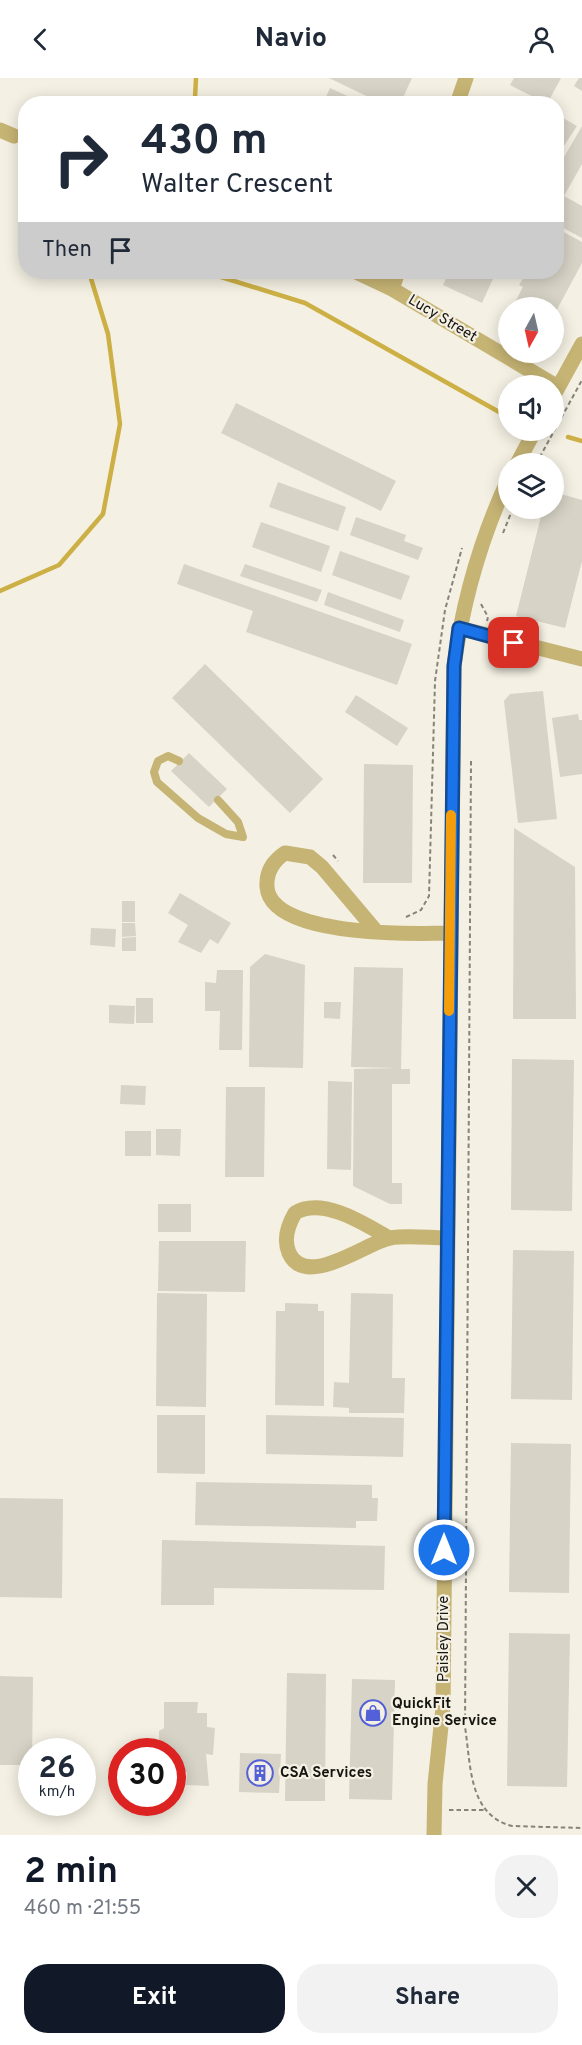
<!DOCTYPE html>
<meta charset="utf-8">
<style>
body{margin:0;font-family:Overpass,sans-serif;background:#f2f2f3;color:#1f2937;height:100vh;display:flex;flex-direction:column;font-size:22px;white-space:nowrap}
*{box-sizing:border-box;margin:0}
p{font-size:20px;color:#747a83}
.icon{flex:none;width:33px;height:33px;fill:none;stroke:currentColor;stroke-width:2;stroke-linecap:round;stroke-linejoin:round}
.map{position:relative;height:1757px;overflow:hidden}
.panel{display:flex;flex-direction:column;background:#fff;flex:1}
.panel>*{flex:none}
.hud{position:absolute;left:18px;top:18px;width:546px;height:183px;border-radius:24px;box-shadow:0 3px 15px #0003;background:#fff;color:#1f2937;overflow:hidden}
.needle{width:39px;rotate:188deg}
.controls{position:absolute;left:498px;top:219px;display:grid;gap:12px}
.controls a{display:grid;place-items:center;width:66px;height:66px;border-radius:50%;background:#fff;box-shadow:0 3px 15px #0003;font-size:30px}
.speed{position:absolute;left:18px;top:1660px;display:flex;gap:12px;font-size:30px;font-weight:700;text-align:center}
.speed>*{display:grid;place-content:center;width:78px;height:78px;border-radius:50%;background:#fff;box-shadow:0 3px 15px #0003;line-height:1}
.speed small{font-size:15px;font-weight:400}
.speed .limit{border:9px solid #d22;background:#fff;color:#111}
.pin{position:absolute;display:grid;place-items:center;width:51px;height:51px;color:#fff;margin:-26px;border-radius:12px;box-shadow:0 3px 9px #0006}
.me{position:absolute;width:66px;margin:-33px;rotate:0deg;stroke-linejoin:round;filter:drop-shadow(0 0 4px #0008)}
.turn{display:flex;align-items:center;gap:21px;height:126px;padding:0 24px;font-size:27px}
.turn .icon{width:78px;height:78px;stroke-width:2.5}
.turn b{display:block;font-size:42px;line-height:51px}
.then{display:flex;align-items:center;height:57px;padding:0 24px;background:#0003;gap:12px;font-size:22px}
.round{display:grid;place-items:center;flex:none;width:63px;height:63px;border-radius:24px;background:#f2f2f3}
.overview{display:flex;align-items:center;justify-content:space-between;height:102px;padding:0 24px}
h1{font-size:36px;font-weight:700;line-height:45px;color:#111827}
.action{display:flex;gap:12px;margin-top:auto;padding:12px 24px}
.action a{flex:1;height:69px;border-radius:24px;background:#111827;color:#fff;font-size:24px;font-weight:700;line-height:69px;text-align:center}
.action a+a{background:#f2f2f3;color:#1f2937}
header{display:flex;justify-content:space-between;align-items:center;height:78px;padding:0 24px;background:#fff;font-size:27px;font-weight:700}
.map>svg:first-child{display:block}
</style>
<header><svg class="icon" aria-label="back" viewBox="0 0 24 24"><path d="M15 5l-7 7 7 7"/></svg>Navio<svg class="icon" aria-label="person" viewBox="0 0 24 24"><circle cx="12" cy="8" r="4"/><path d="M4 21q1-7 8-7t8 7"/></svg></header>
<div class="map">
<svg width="582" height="1757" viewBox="0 0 582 1757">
<rect width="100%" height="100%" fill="#f4f0e3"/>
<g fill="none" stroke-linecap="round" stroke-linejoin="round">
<!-- stream -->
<path stroke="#cdb045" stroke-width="4.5" d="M190,26L195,20L196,0
M205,194L305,225L508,339
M568,359L582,363
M0,513L59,487L103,436L120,346L108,256L89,194"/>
</g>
<!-- building -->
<path fill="#d7d3c6" d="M329,0H412L400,26H383Z
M514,0H561L547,26L510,7Z
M579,0H582V13L574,8Z
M330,10L365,26H323Z
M556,36L577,48L556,80Z
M582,48V86L564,118L582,128V160L556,146V93Z
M556,150L582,164V185L554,237V230H512L523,209L519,207L527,194H556Z
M449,194H496L482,225L443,207Z
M508,236V259L499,254Z
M236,325L396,403L381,433L221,355Z
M278,404L346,429L338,453L269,429Z
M554,414L582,422V483L565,550L516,538L543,430H554Z
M356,439L406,457L404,463L423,470L418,482L350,457Z
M261,444L330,468L321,494L252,469Z
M340,473L410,498L401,522L332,497Z
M184,486L412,566L397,607L246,554L253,533L177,506Z
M245,486L322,512L317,524L240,498Z
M328,514L404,542L400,554L324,527Z
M205,586L323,701L290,735L172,620Z
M543,613L557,741L518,745L504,623L510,616Z
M356,617L408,650L397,668L345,634Z
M578,636L579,642H582V696L560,699L552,640Z
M189,675L227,711L209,729L171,693Z
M364,686L413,687L412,805H363Z
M514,750L575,789L576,941H513Z
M180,815L231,845L218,866L210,861L201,875L178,864L188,847L168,835Z
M122,823H135V844H122Z
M122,845H135L136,858L122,859Z
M91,850L116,851L115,869L90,867Z
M136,859V873H122V860Z
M265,876L305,887L303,990L249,989L250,889Z
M354,889L403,890L401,991H410V1006H392V1105H402V1126H390L353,1108L354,991L397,990L351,989Z
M217,892H243L242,972H219L220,933H205V904L216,905Z
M136,920H153V945H136Z
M324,924H341L340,941L324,940Z
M109,927L135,928L134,946L109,945Z
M512,981L574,982L572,1133L511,1132Z
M328,1003L352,1004L351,1092L327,1091Z
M121,1007L146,1008L145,1027L120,1026Z
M226,1009H265L264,1099H225Z
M156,1051H181L180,1078L156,1077Z
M125,1053H151V1078H125Z
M158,1126H191V1154H158Z
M159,1163H246L245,1214L158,1213Z
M513,1172L574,1173L572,1322L511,1321Z
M157,1215L207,1216L206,1329L156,1328Z
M351,1215L393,1216L392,1300H405L404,1335H349V1330L333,1329L334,1304L349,1305Z
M285,1225L318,1226V1233H324V1328L275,1327L276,1233H285Z
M157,1337H205V1396L157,1395Z
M266,1337L404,1340L403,1379L266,1376Z
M511,1365L571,1366L569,1515L509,1514Z
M196,1404L372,1407V1420H378L377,1443H356V1450L195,1447Z
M0,1420L63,1421L62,1520L0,1519Z
M162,1462L385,1468L384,1512L214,1510V1527H161Z
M509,1555L570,1556L567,1709L507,1708Z
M287,1595L326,1596L325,1723H285Z
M0,1598L33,1599L32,1687H0Z
M352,1601L395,1602L392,1722L349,1721Z
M164,1624H198L197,1635H207V1649L215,1650L213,1677L206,1676L209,1708L186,1707L187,1694L172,1693V1674H159V1653L164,1650Z
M240,1675L281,1676L279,1715L239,1714Z"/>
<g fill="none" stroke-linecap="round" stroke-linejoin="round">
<!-- path -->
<path stroke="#86847a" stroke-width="2" stroke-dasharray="4.5 3" stroke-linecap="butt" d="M536,386L582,302
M503,455L513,430
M481,526L488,539L487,543
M471,683L465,1649C471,1686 468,1737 512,1748L582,1750
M333,777L338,783
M406,839L421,832L429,818L435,603L445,532L462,470
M449,1732H485"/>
<!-- lane -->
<path stroke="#c6b474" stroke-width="8" d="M179,683L168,678L158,683L154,694L157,704L198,740L226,756L243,759L238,744L218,722"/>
<!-- street -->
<path stroke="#c6b474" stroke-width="15" d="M457,26L466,0
M0,52L14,58
M356,194L392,211L558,309
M392,211L398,194
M554,317L582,266
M517,386L535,352
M459,550L582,581
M376,853L322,789L310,779L285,775C273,783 266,794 267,809C271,859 413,856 450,855
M389,1160C365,1146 322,1118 295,1135C288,1147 283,1161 289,1175C306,1212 367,1164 390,1160C408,1157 429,1160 447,1160
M434,1757L435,1706L443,1629L454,588C463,523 480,462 508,402"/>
</g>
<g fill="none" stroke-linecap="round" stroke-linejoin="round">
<!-- route casing -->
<g stroke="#114b97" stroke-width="15">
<path id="route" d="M444,1472L454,588L459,550L514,565"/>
</g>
<!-- route -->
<use href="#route" stroke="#1a73e8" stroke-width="10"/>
<!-- slow -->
<path stroke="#f59e0b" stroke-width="10" d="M449,933L451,737"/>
</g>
<!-- icons -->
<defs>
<g id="shop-ring" transform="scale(1.35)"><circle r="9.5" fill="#f4f0e3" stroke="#5460d7" stroke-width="1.5"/><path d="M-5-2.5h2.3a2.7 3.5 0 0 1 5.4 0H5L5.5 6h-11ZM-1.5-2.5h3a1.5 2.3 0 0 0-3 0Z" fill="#5460d7"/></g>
<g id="building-ring" transform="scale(1.35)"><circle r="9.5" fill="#f4f0e3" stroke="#5460d7" stroke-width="1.5"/><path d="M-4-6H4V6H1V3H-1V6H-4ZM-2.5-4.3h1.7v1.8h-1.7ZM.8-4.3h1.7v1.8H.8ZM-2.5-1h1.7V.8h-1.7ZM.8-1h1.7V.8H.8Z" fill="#5460d7"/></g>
</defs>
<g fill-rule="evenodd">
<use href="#shop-ring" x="373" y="1635"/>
<use href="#building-ring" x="260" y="1695"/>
</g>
<g text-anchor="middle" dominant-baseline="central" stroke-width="4.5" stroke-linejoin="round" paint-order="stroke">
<!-- street labels -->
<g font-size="15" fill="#161510" stroke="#f4f0e3">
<text transform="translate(442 241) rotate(31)">Lucy Street</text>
<text transform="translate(444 1561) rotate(-90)">Paisley Drive</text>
</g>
<!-- poi labels -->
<g font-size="15" font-weight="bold" fill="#161510" stroke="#f4f0e3" text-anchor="start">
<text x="392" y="1626">QuickFit<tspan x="392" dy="17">Engine Service</tspan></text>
<text x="280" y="1695">CSA Services</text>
</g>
</g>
</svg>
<div class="controls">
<a><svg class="needle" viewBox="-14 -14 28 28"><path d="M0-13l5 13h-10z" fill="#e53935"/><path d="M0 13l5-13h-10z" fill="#747a83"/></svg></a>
<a><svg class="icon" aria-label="sound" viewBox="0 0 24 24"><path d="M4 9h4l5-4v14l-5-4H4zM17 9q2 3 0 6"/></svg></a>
<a><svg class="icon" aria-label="layers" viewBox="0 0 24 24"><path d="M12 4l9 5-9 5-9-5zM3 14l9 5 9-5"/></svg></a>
</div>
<div class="speed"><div>26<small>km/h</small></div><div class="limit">30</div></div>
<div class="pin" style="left:514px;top:565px;background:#d93025"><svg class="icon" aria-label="arrive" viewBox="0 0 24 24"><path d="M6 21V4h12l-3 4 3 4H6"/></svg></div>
<svg class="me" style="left:444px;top:1472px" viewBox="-20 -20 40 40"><circle r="17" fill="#1a73e8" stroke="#fff" stroke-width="3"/><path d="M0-11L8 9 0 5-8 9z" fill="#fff"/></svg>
<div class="hud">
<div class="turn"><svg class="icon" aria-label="right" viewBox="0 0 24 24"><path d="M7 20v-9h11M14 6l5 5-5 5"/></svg><div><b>430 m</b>Walter Crescent</div></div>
<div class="then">Then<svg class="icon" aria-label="arrive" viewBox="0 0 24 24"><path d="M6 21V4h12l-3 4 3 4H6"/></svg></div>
</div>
</div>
<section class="panel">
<div class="overview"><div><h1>2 min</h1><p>460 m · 21:55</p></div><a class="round"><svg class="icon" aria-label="close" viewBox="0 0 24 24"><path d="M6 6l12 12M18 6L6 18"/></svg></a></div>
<div class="action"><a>Exit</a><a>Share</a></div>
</section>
